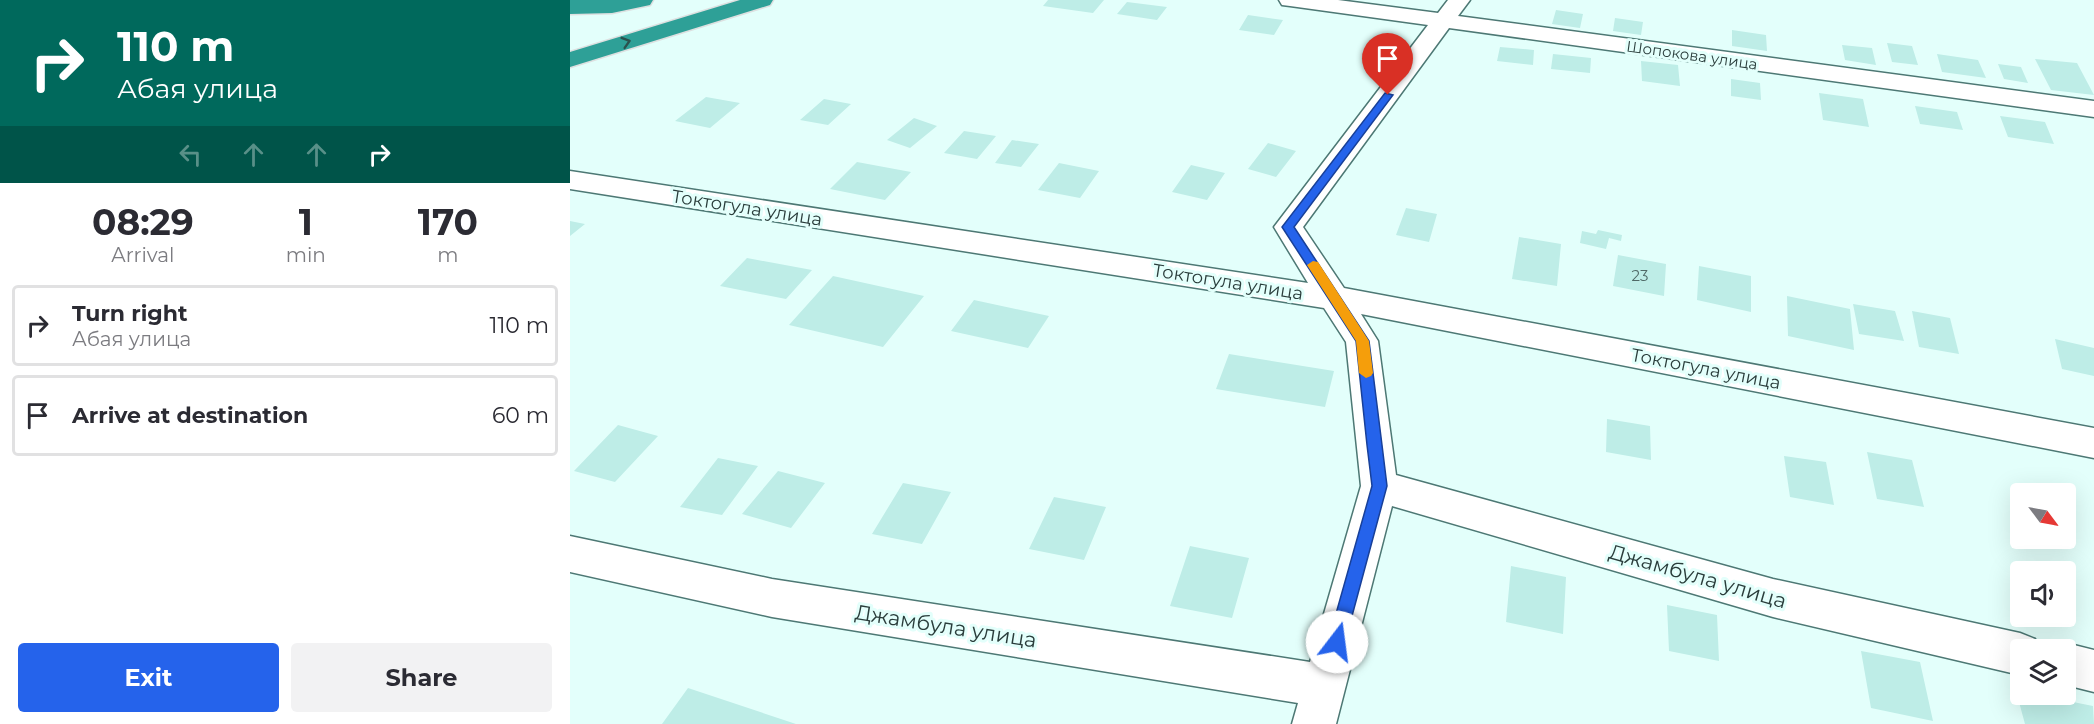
<!DOCTYPE html>
<meta charset="utf-8">
<style>
body{margin:0;font-family:Montserrat,sans-serif;background:#f2f2f3;color:#2b2b33;height:100vh;display:flex;flex-direction:column;font-size:22px;white-space:nowrap}
*{box-sizing:border-box;margin:0}
p{font-size:20px;color:#7c7c81}
.icon{flex:none;width:33px;height:33px;fill:none;stroke:currentColor;stroke-width:2;stroke-linecap:round;stroke-linejoin:round}
.map{position:relative;flex:1;overflow:hidden}
.side{display:flex;flex-direction:column;background:#fff;width:570px}
.side>*{flex:none}
.hud{background:#00695c;color:#fff;overflow:hidden}
.needle{width:39px;rotate:122deg}
.tools{position:absolute;left:1440px;top:483px;display:grid;gap:12px}
.tools a{display:grid;place-items:center;width:66px;height:66px;border-radius:6px;background:#fff;box-shadow:0 6px 24px #0002;font-size:30px}
.pin{position:absolute;display:grid;place-items:center;width:51px;height:51px;color:#fff;margin:-62px -26px;border-radius:50% 50% 50% 0;rotate:-45deg;box-shadow:0 0 6px #0007}
.pin .icon{rotate:45deg}
.me{position:absolute;width:66px;margin:-33px;rotate:15deg;stroke-linejoin:round;filter:drop-shadow(0 0 4px #0008)}
.turn{display:flex;align-items:center;gap:21px;height:126px;padding:0 18px;font-size:27px}
.turn .icon{width:78px;height:78px;stroke-width:2.5}
.turn b{display:block;font-size:42px;line-height:51px}
.lanes{display:flex;align-items:center;height:57px;padding:0 18px;background:#0003;justify-content:center;gap:30px;direction:ltr}
.lanes .off{opacity:.35}
.eta{display:flex;justify-content:space-evenly;align-items:center;height:102px;text-align:center}
.eta b{font-size:36px;font-weight:700;line-height:42px}
.cta{display:flex;gap:12px;margin-top:auto;padding:12px 18px}
.cta a{flex:1;height:69px;border-radius:6px;background:#2563eb;color:#fff;font-size:24px;font-weight:700;line-height:69px;text-align:center}
.cta a+a{background:#f2f2f3;color:#2b2b33}
ul{padding:0;list-style:none}
li{display:flex;align-items:center;gap:18px;height:81px;margin:0 12px 9px;padding:0 6px;border:3px solid #e1e1e2;border-radius:6px}
li div{flex:1}
li b{display:block;font-size:22px}
li em{font-style:normal}
main{display:flex;flex:1;min-height:0}
.map>svg:first-child{display:block}
</style>
<main>
<section class="side">
<div class="hud">
<div class="turn"><svg class="icon" aria-label="right" viewBox="0 0 24 24"><path d="M7 20v-9h11M14 6l5 5-5 5"/></svg><div><b>110 m</b>Абая улица</div></div>
<div class="lanes"><svg class="icon off" aria-label="left" viewBox="0 0 24 24"><path d="M17 20v-9H6M10 6l-5 5 5 5"/></svg><svg class="icon off" aria-label="ahead" viewBox="0 0 24 24"><path d="M12 20V5M6 11l6-6 6 6"/></svg><svg class="icon off" aria-label="ahead" viewBox="0 0 24 24"><path d="M12 20V5M6 11l6-6 6 6"/></svg><svg class="icon" aria-label="right" viewBox="0 0 24 24"><path d="M7 20v-9h11M14 6l5 5-5 5"/></svg></div>
</div>
<div class="eta">
<div><b>08:29</b><p>Arrival</p></div>
<div><b>1</b><p>min</p></div>
<div><b>170</b><p>m</p></div>
</div>
<ul>
<li><svg class="icon" aria-label="right" viewBox="0 0 24 24"><path d="M7 20v-9h11M14 6l5 5-5 5"/></svg><div><b>Turn right</b><p>Абая улица</p></div><em>110 m</em></li>
<li><svg class="icon" aria-label="arrive" viewBox="0 0 24 24"><path d="M6 21V4h12l-3 4 3 4H6"/></svg><div><b>Arrive at destination</b></div><em>60 m</em></li>
</ul>
<div class="cta"><a>Exit</a><a>Share</a></div>
</section>
<div class="map">
<svg width="1524" height="724" viewBox="0 0 1524 724">
<rect width="100%" height="100%" fill="#e3fffb"/>
<!-- building -->
<path fill="#beede7" d="M478,0H534L523,13L473,6Z
M557,2L597,7L587,20L547,14Z
M986,10L1013,14L1010,28L982,24Z
M678,15L713,20L704,35L669,30Z
M1045,18L1073,22L1071,35L1043,31Z
M1162,30L1196,35L1197,51L1162,46Z
M1317,43L1342,46L1348,65L1322,62Z
M1272,45L1302,48L1306,65L1275,60Z
M930,47L964,50L963,65L927,61Z
M983,54L1021,58L1020,73L981,69Z
M1367,54L1408,60L1416,78L1372,72Z
M1465,59L1507,63L1524,95L1481,90Z
M1071,61L1108,65L1110,86L1072,81Z
M1428,64L1451,67L1458,83L1434,79Z
M1161,79L1190,83L1191,100L1161,96Z
M1249,93L1293,99L1299,127L1253,120Z
M136,97L170,103L140,128L105,121Z
M254,99L281,104L258,125L230,120Z
M1345,106L1387,112L1393,130L1350,124Z
M1430,116L1475,122L1484,144L1438,137Z
M344,118L367,126L340,148L317,140Z
M394,131L426,136L407,159L374,153Z
M442,140L469,144L451,167L425,163Z
M698,143L726,151L706,177L678,169Z
M287,162L341,172L315,200L260,189Z
M489,163L529,171L510,198L468,190Z
M621,165L655,173L637,200L602,192Z
M836,208L867,214L859,242L826,235Z
M0,221L15,224L0,236Z
M1028,230L1052,235L1051,241L1039,238L1036,249L1010,243L1012,231L1026,234Z
M949,237L991,244L987,286L942,279Z
M1048,255L1096,264L1094,296L1043,286Z
M177,258L242,270L216,299L150,286Z
M1129,266L1181,276V312L1127,300Z
M263,276L354,296L313,347L219,325Z
M1217,296L1280,309L1284,350L1218,336Z
M404,300L479,316L458,348L381,331Z
M1283,304L1325,311L1334,341L1289,334Z
M1342,311L1380,318L1389,354L1349,347Z
M1485,339L1524,348V376L1492,369Z
M659,354L764,371L755,407L646,389Z
M1037,419L1080,426L1081,460L1036,452Z
M48,425L88,436L45,482L4,471Z
M1297,452L1342,460L1354,507L1307,499Z
M1214,456L1256,462L1264,505L1220,497Z
M148,458L188,466L152,515L110,507Z
M208,471L255,483L221,528L172,514Z
M333,483L381,492L352,544L302,534Z
M484,497L536,507L514,560L459,549Z
M1442,501L1450,502V524Z
M1461,538H1496L1498,546L1461,540Z
M620,546L679,558L662,618L600,606Z
M941,566L996,577L993,634L936,622Z
M1097,605L1147,615L1149,661L1099,651Z
M1291,651L1350,662L1363,721L1301,708Z
M118,688L226,724H92Z
M1446,691L1450,692V694H1463L1523,706L1524,724H1455Z"/>
<g fill="none" stroke-linecap="round" stroke-linejoin="round">
<!-- minor casing -->
<g stroke="#4d7874" stroke-width="3">
<path id="minor" d="M709,0H768L868,13L878,0H900L888,16L1524,101V117L879,28L733,227L774,288L1524,428V458L791,314L808,341L826,475L1203,579L1450,633L1465,639L1469,650H1450V675L1203,617L822,506L766,724H722L728,703L202,617L0,572V536L202,579L740,662L791,486L776,342L754,308L0,189V171L738,283L704,227L858,25L720,6L712,5Z
M1496,643L1524,650V692L1496,685V650H1481Z"/>
</g>
<!-- highway casing -->
<g stroke="#dde0e0" stroke-width="3">
<path id="highway" d="M0,0H83L80,5L42,13L0,14Z
M170,0H203L200,5L0,67V52Z"/>
</g>
<!-- minor -->
<use href="#minor" fill="#fff" fill-rule="evenodd"/>
<!-- highway -->
<use href="#highway" fill="#2ea097" fill-rule="evenodd"/>
</g>
<!-- one-way arrows -->
<defs><path id="oneway-chevron" d="M-2-3.5L2.5 0L-2 3.5" fill="none" stroke-width="1.6" stroke-linecap="round" stroke-linejoin="round" transform="scale(1.5)"/></defs>
<use stroke="#2b514d" href="#oneway-chevron" transform="translate(56 42) rotate(-17)"/>
<!-- route -->
<path fill="#2563eb" stroke="#184099" stroke-width="1.5" d="M815,93L823,95L724,227L799,341L812,445L817,486L775,642L773,648L767,650L761,648L758,642L802,486L797,445L786,341L712,227Z"/>
<!-- slow -->
<path fill="#f59e0b" d="M743,261L748,262L799,341L803,373L801,376L796,378L789,373L786,341L737,265Z"/>
<g text-anchor="middle" dominant-baseline="central" stroke-width="6" stroke-linejoin="round" paint-order="stroke">
<!-- far-street labels -->
<g font-size="15" fill="#2a3d3b" stroke="#e3fffb">
<text transform="translate(1122 55) rotate(8)">Шопокова улица</text>
</g>
<!-- number labels -->
<g font-size="15" fill="#4f6966">
<text x="1070" y="275">23</text>
</g>
<!-- street labels -->
<g font-size="18" fill="#2a3d3b" stroke="#e3fffb">
<text transform="translate(177 208) rotate(9)">Токтогула улица</text>
<text transform="translate(658 282) rotate(9)">Токтогула улица</text>
<text transform="translate(1136 369) rotate(11)">Токтогула улица</text>
</g>
<!-- near-street labels -->
<g font-size="21" fill="#2a3d3b" stroke="#e3fffb">
<text transform="translate(1128 576) rotate(16)">Джамбула улица</text>
<text transform="translate(376 626) rotate(9)">Джамбула улица</text>
</g>
</g>
</svg>
<div class="tools">
<a><svg class="needle" viewBox="-14 -14 28 28"><path d="M0-13l5 13h-10z" fill="#e53935"/><path d="M0 13l5-13h-10z" fill="#7c7c81"/></svg></a>
<a><svg class="icon" aria-label="sound" viewBox="0 0 24 24"><path d="M4 9h4l5-4v14l-5-4H4zM17 9q2 3 0 6"/></svg></a>
<a><svg class="icon" aria-label="layers" viewBox="0 0 24 24"><path d="M12 4l9 5-9 5-9-5zM3 14l9 5 9-5"/></svg></a>
</div>
<div class="pin" style="left:818px;top:95px;background:#d93025"><svg class="icon" aria-label="arrive" viewBox="0 0 24 24"><path d="M6 21V4h12l-3 4 3 4H6"/></svg></div>
<svg class="me" style="left:767px;top:642px" viewBox="-20 -20 40 40"><circle r="19" fill="#fff"/><path d="M0-13L10 11 0 6-10 11z" fill="#2563eb"/></svg>
</div>
</main>
